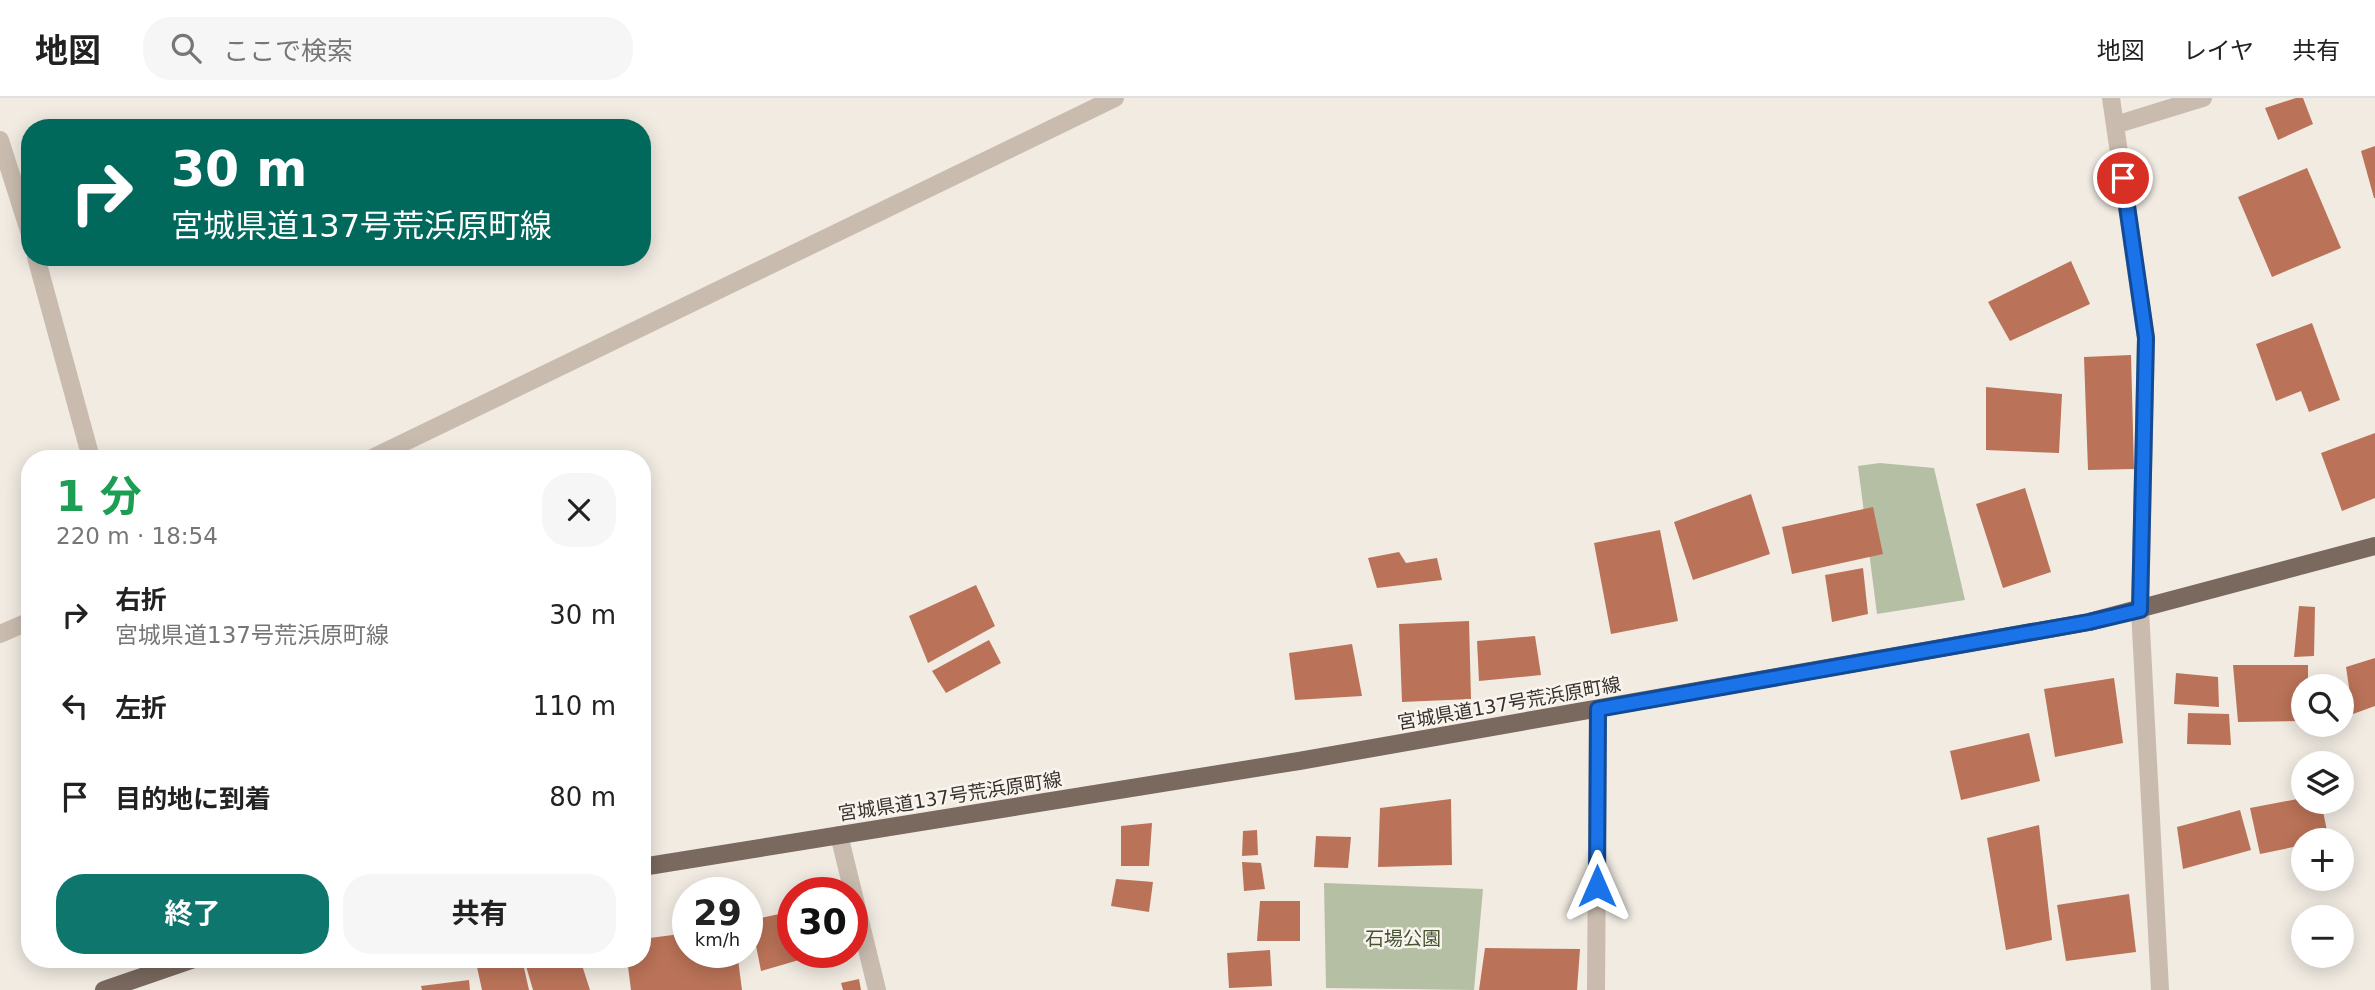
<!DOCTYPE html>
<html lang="ja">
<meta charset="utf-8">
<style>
body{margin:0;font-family:"DejaVu Sans","Noto Sans JP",sans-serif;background:#f6f6f6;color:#222;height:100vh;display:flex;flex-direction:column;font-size:26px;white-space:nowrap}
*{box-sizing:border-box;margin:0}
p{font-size:23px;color:#767676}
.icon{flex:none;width:38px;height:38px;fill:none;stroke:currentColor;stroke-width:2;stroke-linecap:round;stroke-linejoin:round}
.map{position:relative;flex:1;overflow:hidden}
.drawer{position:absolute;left:21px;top:352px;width:630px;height:518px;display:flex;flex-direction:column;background:#fff;border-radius:28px;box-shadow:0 4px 18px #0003}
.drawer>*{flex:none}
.guide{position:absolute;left:21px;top:21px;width:630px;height:147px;border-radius:28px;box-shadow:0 4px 18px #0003;background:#00695c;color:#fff;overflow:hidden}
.tools{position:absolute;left:2291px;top:576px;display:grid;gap:14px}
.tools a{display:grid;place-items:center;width:63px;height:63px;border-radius:50%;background:#fff;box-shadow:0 4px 18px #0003;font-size:35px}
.speed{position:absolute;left:672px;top:779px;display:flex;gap:14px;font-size:35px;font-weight:700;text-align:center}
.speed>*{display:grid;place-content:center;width:91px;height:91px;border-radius:50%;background:#fff;box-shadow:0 4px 18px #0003;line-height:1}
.speed small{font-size:18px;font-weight:400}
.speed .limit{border:10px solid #d22;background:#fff;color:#111}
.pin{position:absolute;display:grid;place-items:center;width:60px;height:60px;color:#fff;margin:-30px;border:4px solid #fff;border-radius:50%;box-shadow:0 2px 7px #0007}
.me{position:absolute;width:77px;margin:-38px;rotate:0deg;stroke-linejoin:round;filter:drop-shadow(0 0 5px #0008)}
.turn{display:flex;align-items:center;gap:24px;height:147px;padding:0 35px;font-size:32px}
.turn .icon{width:91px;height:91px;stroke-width:2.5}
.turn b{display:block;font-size:49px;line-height:60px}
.round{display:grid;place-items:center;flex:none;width:74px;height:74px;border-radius:28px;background:#f6f6f6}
.headline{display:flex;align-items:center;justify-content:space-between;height:119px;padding:0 35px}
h1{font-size:42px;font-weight:700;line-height:52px;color:#1e9e55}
.action{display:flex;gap:14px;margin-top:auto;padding:14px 35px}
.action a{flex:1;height:80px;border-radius:28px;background:#0f766e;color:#fff;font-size:28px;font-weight:700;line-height:80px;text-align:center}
.action a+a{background:#f6f6f6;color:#222}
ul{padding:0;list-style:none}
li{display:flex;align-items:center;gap:21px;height:91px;padding:0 35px}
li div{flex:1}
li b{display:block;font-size:26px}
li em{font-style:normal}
header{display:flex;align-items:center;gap:42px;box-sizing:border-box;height:98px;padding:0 35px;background:#fff;border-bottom:2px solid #e0e0e0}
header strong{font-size:33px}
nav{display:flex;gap:38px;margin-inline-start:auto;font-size:24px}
.search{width:490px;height:63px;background:#f6f6f6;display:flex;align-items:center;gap:18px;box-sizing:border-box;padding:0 24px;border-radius:28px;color:#767676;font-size:26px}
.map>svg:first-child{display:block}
</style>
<header>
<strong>地図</strong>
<div class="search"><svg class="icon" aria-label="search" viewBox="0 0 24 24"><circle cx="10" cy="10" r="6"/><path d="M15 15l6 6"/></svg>ここで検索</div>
<nav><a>地図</a><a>レイヤ</a><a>共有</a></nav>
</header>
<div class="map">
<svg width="2375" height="892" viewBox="0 0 2375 892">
<rect width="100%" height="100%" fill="#f1ebe2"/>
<!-- green -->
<path fill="#b5bfa3" d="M1880,365L1934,370L1965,502L1877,516L1858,368Z
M1324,785L1483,791L1474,892L1326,890Z"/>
<!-- building -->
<path fill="#ba7358" d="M2296,0H2303L2313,26L2278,42L2265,10Z
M2375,48V100H2374L2361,53Z
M2307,70L2341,150L2272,179L2238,99Z
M2071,163L2090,206L2010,243L1988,204Z
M2312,225L2340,302L2309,314L2301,293L2276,303L2256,246Z
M2131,257L2134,371L2088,372L2084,259Z
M1986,289L2062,296L2059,355L1986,352Z
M2375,335V400L2342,413L2321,355Z
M2025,390L2051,474L2003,490L1976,406Z
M1751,396L1770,456L1693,482L1674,424Z
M1873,409L1883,456L1792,476L1782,429Z
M1660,432L1678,523L1611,536L1594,445Z
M1399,454L1406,465L1437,460L1442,482L1377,490L1368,460Z
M1863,470L1868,516L1832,524L1825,477Z
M976,487L995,528L928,565L909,518Z
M2299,508L2315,509L2314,558L2294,559Z
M1469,523L1471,601L1402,604L1399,526Z
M1535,538L1541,577L1479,583L1477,543Z
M989,542L1001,565L946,595L932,573Z
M1352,546L1362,598L1295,602L1289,555Z
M2375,560V608L2353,616L2346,569Z
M2233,567H2308V588H2303V623L2238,624Z
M2176,575L2218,579L2219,609L2174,606Z
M2114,580L2123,645L2055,659L2044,591Z
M2188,615L2229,616L2231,647L2187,646Z
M2029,635L2040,683L1961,702L1950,653Z
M2303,700V704H2321L2329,742H2303V747L2260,756L2250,710Z
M1451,701L1452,767L1378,769L1380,710Z
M2240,712L2251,752L2183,771L2177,729Z
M1152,725L1149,768H1121V728Z
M2039,727L2052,842L2006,852L1987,740Z
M1257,732L1258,757L1242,758L1243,733Z
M1316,738L1351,739L1348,770L1314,769Z
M1242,764L1261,765L1265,791L1244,793Z
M1116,781L1153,784L1149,814L1111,808Z
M2129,796L2136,854L2066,863L2057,807Z
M1260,803H1300V843H1257Z
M793,813V854L823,855L761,873L751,822Z
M688,835V854H737L742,892H631L627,861H642V841Z
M1485,850L1580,851L1577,892H1479Z
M1270,852L1272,888L1229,890L1227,855Z
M522,861L529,892H482L477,869Z
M524,861H580L590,892H533Z
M859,881L861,892H843L841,885Z
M469,882L470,892H422L421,888Z"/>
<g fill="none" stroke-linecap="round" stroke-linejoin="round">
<!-- minor -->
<path stroke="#c9bcaf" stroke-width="18" d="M2111,0L2146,240L2140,512L2160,892
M2115,27L2203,0
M0,42L30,136
M36,159L91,360
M372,360L1115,0
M0,536L30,523
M839,737L877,892
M1596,892L1598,611"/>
<!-- major -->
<path stroke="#79695f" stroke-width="18" d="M642,769L1299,663L2089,524L2375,448
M104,892L194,861"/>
</g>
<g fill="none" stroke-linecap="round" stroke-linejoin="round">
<!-- route casing -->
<g stroke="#114b97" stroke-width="18">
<path id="route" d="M1597,788L1598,611L2089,524L2140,512L2146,240L2123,80"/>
</g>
<!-- route -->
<use href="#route" stroke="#1a73e8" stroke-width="12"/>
</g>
<g text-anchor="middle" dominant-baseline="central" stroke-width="5" stroke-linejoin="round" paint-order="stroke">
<!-- street labels -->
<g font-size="19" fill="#38302c" stroke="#f9f5ee">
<text transform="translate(1509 605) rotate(-10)">宮城県道137号荒浜原町線</text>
<text transform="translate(950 698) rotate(-9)">宮城県道137号荒浜原町線</text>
</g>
<!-- park labels -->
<g font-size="19" fill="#475432" stroke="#f9f5ee">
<text x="1403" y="840">石場公園</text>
</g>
</g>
</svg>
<div class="tools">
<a><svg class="icon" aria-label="search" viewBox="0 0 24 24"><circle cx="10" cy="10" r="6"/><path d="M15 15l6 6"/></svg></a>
<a><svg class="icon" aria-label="layers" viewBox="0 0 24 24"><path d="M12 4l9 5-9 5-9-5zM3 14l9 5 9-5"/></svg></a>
<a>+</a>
<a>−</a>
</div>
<div class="speed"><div>29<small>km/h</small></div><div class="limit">30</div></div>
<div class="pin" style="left:2123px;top:80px;background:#d93025"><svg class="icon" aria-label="arrive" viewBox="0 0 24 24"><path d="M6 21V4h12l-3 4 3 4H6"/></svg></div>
<svg class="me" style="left:1597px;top:788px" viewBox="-20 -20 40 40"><path d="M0-17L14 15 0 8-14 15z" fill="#1a73e8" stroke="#fff" stroke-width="4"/></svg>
<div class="guide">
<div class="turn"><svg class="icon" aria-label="right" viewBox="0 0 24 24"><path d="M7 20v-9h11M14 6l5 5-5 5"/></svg><div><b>30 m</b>宮城県道137号荒浜原町線</div></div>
</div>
<section class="drawer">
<div class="headline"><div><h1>1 分</h1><p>220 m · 18:54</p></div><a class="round"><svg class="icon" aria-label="close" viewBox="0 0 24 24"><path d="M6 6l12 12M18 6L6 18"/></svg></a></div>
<ul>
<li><svg class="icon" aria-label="right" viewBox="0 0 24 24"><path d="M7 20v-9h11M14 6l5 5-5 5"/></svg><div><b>右折</b><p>宮城県道137号荒浜原町線</p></div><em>30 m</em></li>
<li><svg class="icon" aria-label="left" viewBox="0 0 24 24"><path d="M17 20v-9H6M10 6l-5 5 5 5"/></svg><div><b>左折</b></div><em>110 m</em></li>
<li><svg class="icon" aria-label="arrive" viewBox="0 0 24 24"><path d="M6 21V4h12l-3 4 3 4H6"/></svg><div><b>目的地に到着</b></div><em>80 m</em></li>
</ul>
<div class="action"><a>終了</a><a>共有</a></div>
</section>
</div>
